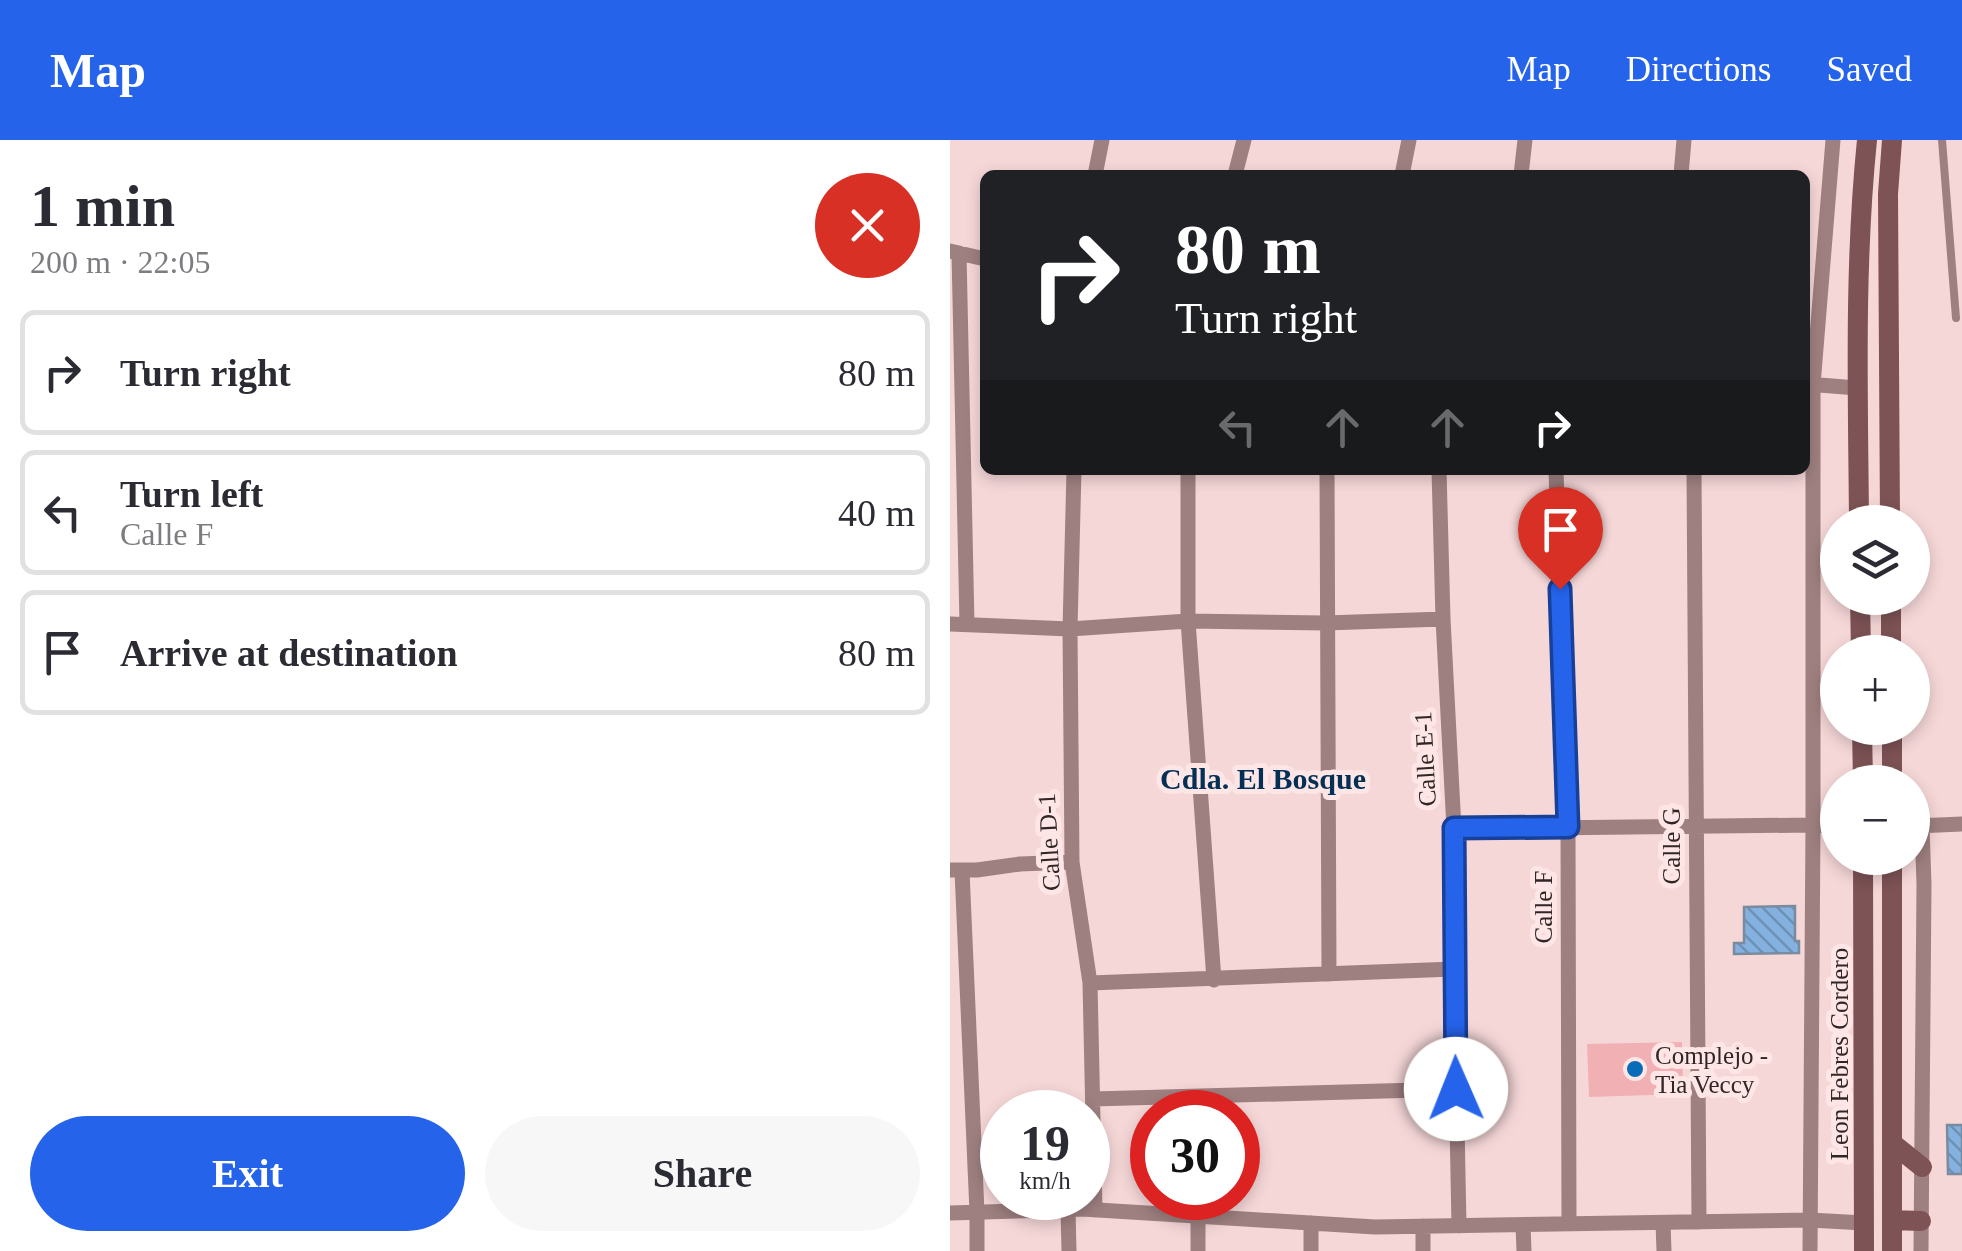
<!DOCTYPE html>
<meta charset="utf-8">
<style>
body{margin:0;font-family:Georgia,serif;background:#f7f7f7;color:#2b2b33;height:100vh;display:flex;flex-direction:column;font-size:38px;white-space:nowrap}
*{box-sizing:border-box;margin:0}
p{font-size:32px;color:#7c7c81}
.icon{flex:none;width:55px;height:55px;fill:none;stroke:currentColor;stroke-width:2;stroke-linecap:round;stroke-linejoin:round}
.map{position:relative;flex:1;overflow:hidden}
.side{display:flex;flex-direction:column;background:#fff;width:950px}
.side>*{flex:none}
.guide{position:absolute;left:30px;top:30px;width:830px;height:305px;border-radius:15px;box-shadow:0 5px 15px #0003;background:#202124;color:#fff;overflow:hidden}
.tools{position:absolute;left:870px;top:365px;display:grid;gap:20px}
.tools a{display:grid;place-items:center;width:110px;height:110px;border-radius:50%;background:#fff;box-shadow:0 5px 15px #0003;font-size:50px}
.speed{position:absolute;left:30px;top:950px;display:flex;gap:20px;font-size:50px;font-weight:700;text-align:center}
.speed>*{display:grid;place-content:center;width:130px;height:130px;border-radius:50%;background:#fff;box-shadow:0 5px 15px #0003;line-height:1}
.speed small{font-size:25px;font-weight:400}
.speed .limit{border:15px solid #d22;background:#fff;color:#111}
.pin{position:absolute;display:grid;place-items:center;width:85px;height:85px;color:#fff;margin:-102px -42px;border-radius:50% 50% 50% 0;rotate:-45deg;box-shadow:0 0 10px #0007}
.pin .icon{rotate:45deg}
.me{position:absolute;width:110px;margin:-55px;rotate:359deg;stroke-linejoin:round;filter:drop-shadow(0 0 8px #0008)}
.turn{display:flex;align-items:center;gap:35px;height:210px;padding:0 30px;font-size:45px}
.turn .icon{width:130px;height:130px;stroke-width:2.5}
.turn b{display:block;font-size:70px;line-height:85px}
.lanes{display:flex;align-items:center;height:95px;padding:0 30px;background:#0003;justify-content:center;gap:50px;direction:ltr}
.lanes .off{opacity:.35}
.round{display:grid;place-items:center;flex:none;width:105px;height:105px;border-radius:52px;background:#f7f7f7}
.overview{display:flex;align-items:center;justify-content:space-between;height:170px;padding:0 30px}
h1{font-size:60px;font-weight:700;line-height:75px}
.action{display:flex;gap:20px;margin-top:auto;padding:20px 30px}
.action a{flex:1;height:115px;border-radius:60px;background:#2563eb;color:#fff;font-size:40px;font-weight:700;line-height:115px;text-align:center}
.action a+a{background:#f7f7f7;color:#2b2b33}
ul{padding:0;list-style:none}
li{display:flex;align-items:center;gap:30px;height:125px;margin:0 20px 15px;padding:0 10px;border:5px solid #e1e1e2;border-radius:15px}
li div{flex:1}
li b{display:block;font-size:38px}
li em{font-style:normal}
header{display:flex;align-items:center;gap:60px;box-sizing:border-box;height:140px;padding:0 50px;background:#2563eb;color:#fff}
header strong{font-size:48px}
nav{display:flex;gap:55px;margin-inline-start:auto;font-size:35px}
main{display:flex;flex:1;min-height:0}
.map>svg:first-child{display:block}
</style>
<header>
<strong>Map</strong>
<nav><a>Map</a><a>Directions</a><a>Saved</a></nav>
</header>
<main>
<section class="side">
<div class="overview"><div><h1>1 min</h1><p>200 m · 22:05</p></div><a class="round" style="background:#d93025;color:#fff"><svg class="icon" aria-label="close" viewBox="0 0 24 24"><path d="M6 6l12 12M18 6L6 18"/></svg></a></div>
<ul>
<li><svg class="icon" aria-label="right" viewBox="0 0 24 24"><path d="M7 20v-9h11M14 6l5 5-5 5"/></svg><div><b>Turn right</b></div><em>80 m</em></li>
<li><svg class="icon" aria-label="left" viewBox="0 0 24 24"><path d="M17 20v-9H6M10 6l-5 5 5 5"/></svg><div><b>Turn left</b><p>Calle F</p></div><em>40 m</em></li>
<li><svg class="icon" aria-label="arrive" viewBox="0 0 24 24"><path d="M6 21V4h12l-3 4 3 4H6"/></svg><div><b>Arrive at destination</b></div><em>80 m</em></li>
</ul>
<div class="action"><a>Exit</a><a>Share</a></div>
</section>
<div class="map">
<svg width="1012" height="1111" viewBox="0 0 1012 1111">
<defs>
<pattern id="building-back-hatch" width="6" height="6" patternUnits="userSpaceOnUse" patternTransform="scale(2.5)"><rect width="6" height="6" fill="#85b1e0"/><path d="M-1 5l2 2M0 0l6 6M5-1l2 2" fill="none" stroke="#6d90b5"/></pattern>
</defs>
<rect width="100%" height="100%" fill="#f6d7d8"/>
<!-- park -->
<path fill="#f1b0b3" d="M732,902L733,954L639,957L637,904Z"/>
<!-- building -->
<path fill="url(#building-back-hatch)" stroke="#7a8b9e" stroke-width="2.5" d="M845,766V801H849V813L784,814V803H794V767Z
M997,985H1012V1034H998Z"/>
<g fill="none" stroke-linecap="round" stroke-linejoin="round">
<!-- lane -->
<path stroke="#9f8081" stroke-width="8" d="M992,0L1006,178"/>
<!-- street -->
<path stroke="#9f8081" stroke-width="15" d="M145,35L152,0
M285,35L294,0
M452,35L459,0
M571,35L575,0
M731,35L734,0
M0,111L35,119
M9,113L17,484
M857,244L907,248
M124,330L120,489L122,722L140,843L145,1070
M238,330V481L264,840
M377,330L379,834
M489,330L493,479L504,689V829L509,1086
M606,330L618,687L619,1084
M744,330L749,1082
M0,484L120,489L238,481L376,483L493,479
M966,686L1012,684
M504,689L863,685L888,686
M0,730H27L70,724L122,722
M12,731L27,1072V1111
M140,843L504,829
M143,959L506,949
M118,1069L119,1111
M0,1073L132,1069L425,1087L860,1080L914,1083
M248,1076V1111
M361,1083V1111
M713,1083L714,1111
M573,1085L574,1111
M473,1111V1086
M860,1111L863,685V245L883,0
M971,1111L974,744L972,686"/>
<!-- secondary -->
<path stroke="#7d5355" stroke-width="20" d="M909,382C908,255 904,127 917,0
M940,382L938,54L942,0
M910,458L911,512
M941,458V512
M912,588L913,642
M942,588V642
M913,718L914,1111
M942,1003L972,1027
M942,1080L971,1081
M942,1111V718"/>
</g>
<g fill="none" stroke-linecap="round" stroke-linejoin="round">
<!-- route casing -->
<g stroke="#184099" stroke-width="25">
<path id="route" d="M506,949L504,688L618,687L610,449"/>
</g>
<!-- route -->
<use href="#route" stroke="#2563eb" stroke-width="18"/>
</g>
<!-- markers -->
<circle fill="#096cb8" stroke="#ffe6e6" stroke-width="4" cx="685" cy="929" r="10"/>
<g text-anchor="middle" dominant-baseline="central" stroke-width="10" stroke-linejoin="round" paint-order="stroke">
<!-- street labels -->
<g font-size="25" fill="#312626" stroke="#ffe6e6">
<text transform="translate(475 619) rotate(-93)">Calle E-1</text>
<text transform="translate(99 702) rotate(-93)">Calle D-1</text>
<text transform="translate(721 706) rotate(-90)">Calle G</text>
<text transform="translate(593 767) rotate(-90)">Calle F</text>
<text transform="translate(889 914) rotate(-90)">Leon Febres Cordero</text>
</g>
<!-- poi labels -->
<g font-size="25" fill="#312626" stroke="#ffe6e6" text-anchor="start">
<text x="705" y="915">Complejo -<tspan x="705" dy="29">Tia Veccy</tspan></text>
</g>
<!-- quarter labels -->
<g font-size="30" font-weight="bold" fill="#053055" stroke="#ffe6e6">
<text x="313" y="638">Cdla. El Bosque</text>
</g>
</g>
</svg>
<div class="tools">
<a><svg class="icon" aria-label="layers" viewBox="0 0 24 24"><path d="M12 4l9 5-9 5-9-5zM3 14l9 5 9-5"/></svg></a>
<a>+</a>
<a>−</a>
</div>
<div class="speed"><div>19<small>km/h</small></div><div class="limit">30</div></div>
<div class="pin" style="left:610px;top:449px;background:#d93025"><svg class="icon" aria-label="arrive" viewBox="0 0 24 24"><path d="M6 21V4h12l-3 4 3 4H6"/></svg></div>
<svg class="me" style="left:506px;top:949px" viewBox="-20 -20 40 40"><circle r="19" fill="#fff"/><path d="M0-13L10 11 0 6-10 11z" fill="#2563eb"/></svg>
<div class="guide">
<div class="turn"><svg class="icon" aria-label="right" viewBox="0 0 24 24"><path d="M7 20v-9h11M14 6l5 5-5 5"/></svg><div><b>80 m</b>Turn right</div></div>
<div class="lanes"><svg class="icon off" aria-label="left" viewBox="0 0 24 24"><path d="M17 20v-9H6M10 6l-5 5 5 5"/></svg><svg class="icon off" aria-label="ahead" viewBox="0 0 24 24"><path d="M12 20V5M6 11l6-6 6 6"/></svg><svg class="icon off" aria-label="ahead" viewBox="0 0 24 24"><path d="M12 20V5M6 11l6-6 6 6"/></svg><svg class="icon" aria-label="right" viewBox="0 0 24 24"><path d="M7 20v-9h11M14 6l5 5-5 5"/></svg></div>
</div>
</div>
</main>
